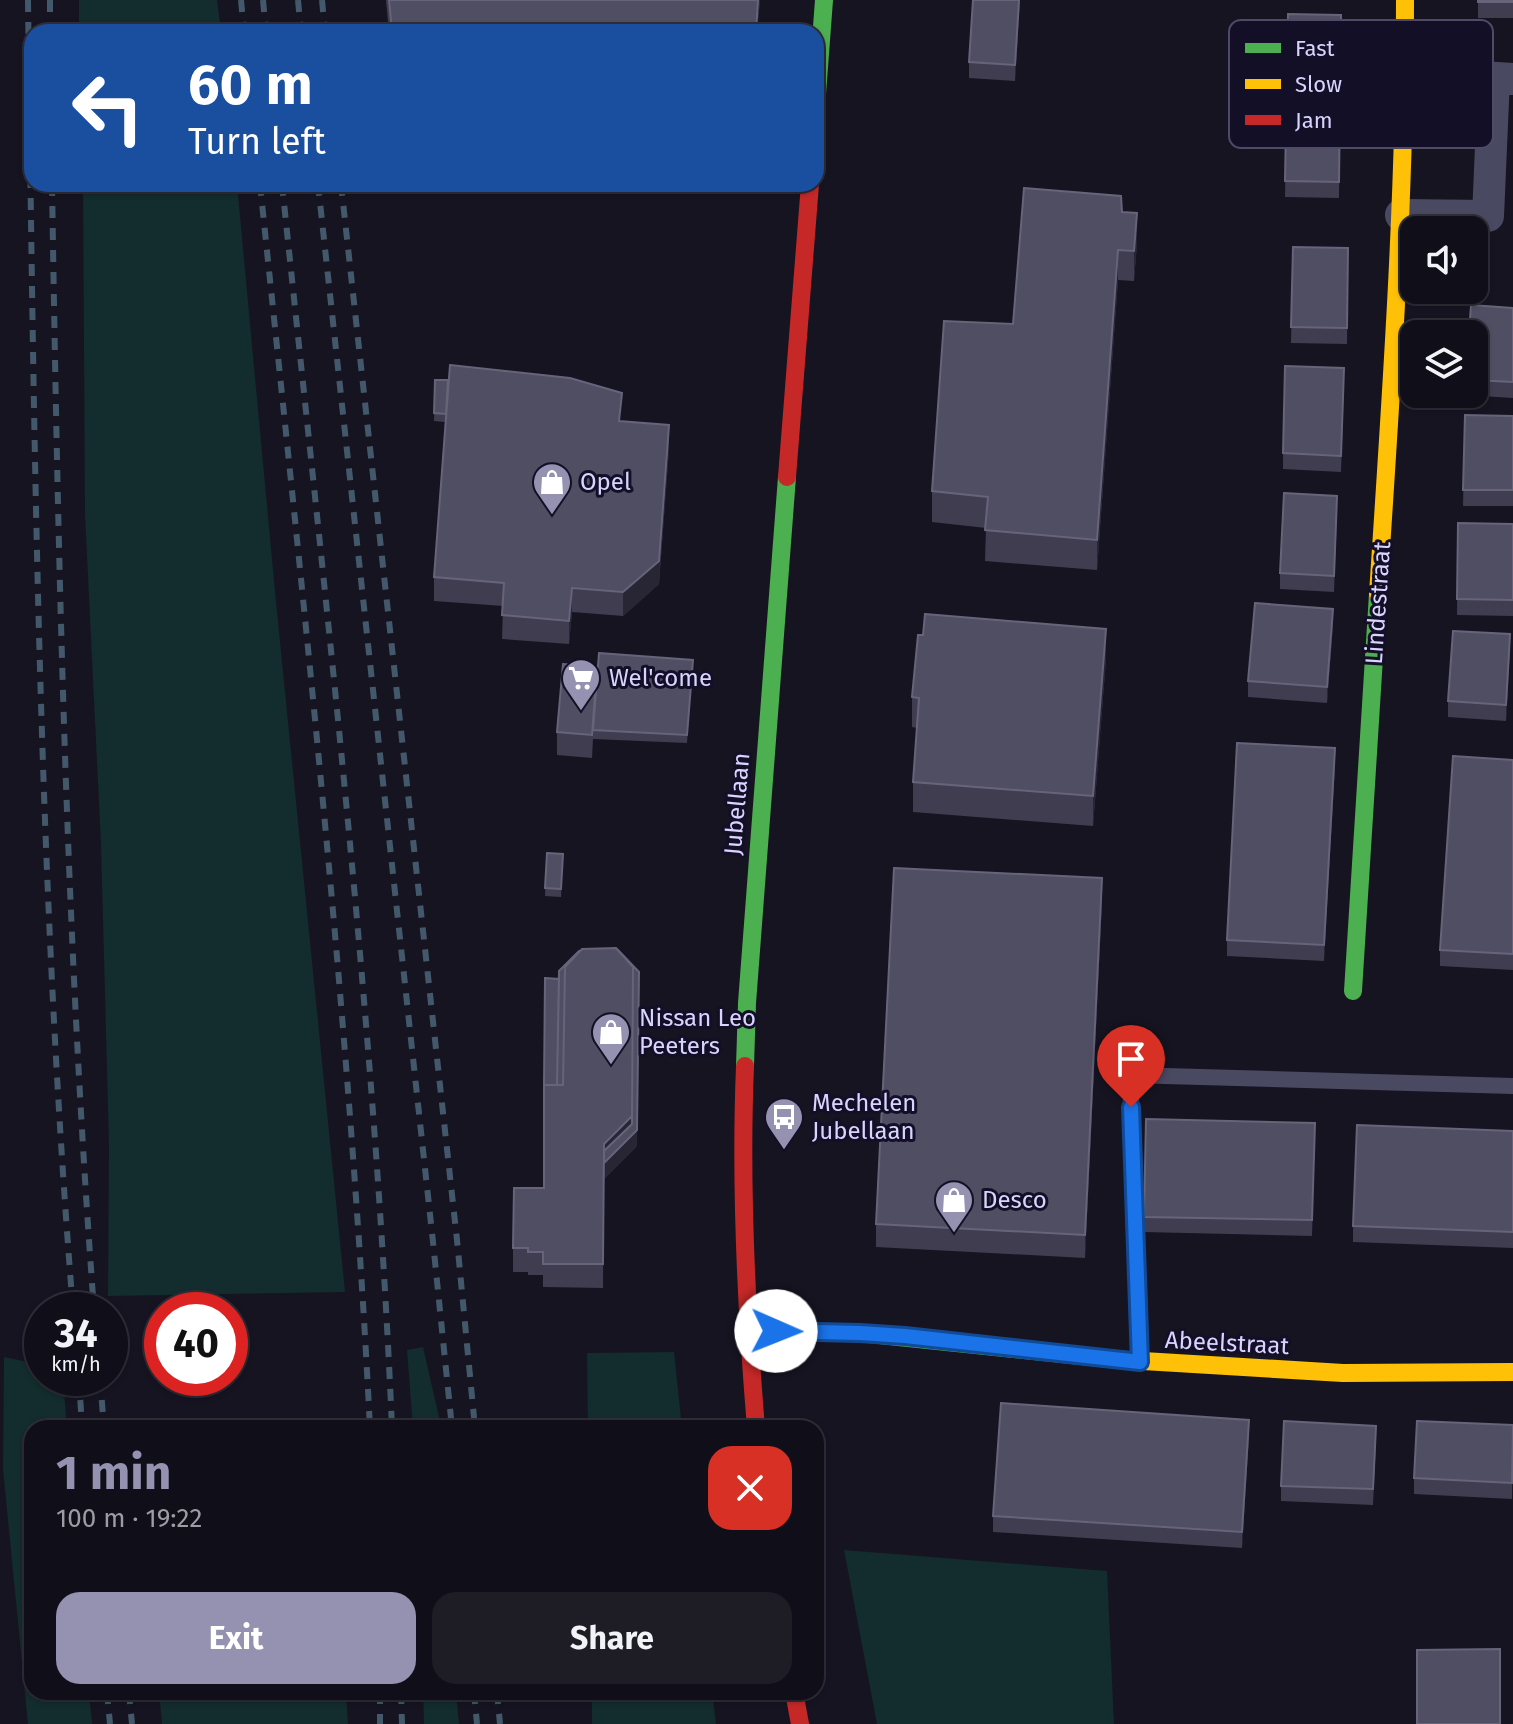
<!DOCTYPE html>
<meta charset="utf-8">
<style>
body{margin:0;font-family:"Fira Sans",sans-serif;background:#1e1d26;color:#f1f3f6;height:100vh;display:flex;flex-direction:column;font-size:30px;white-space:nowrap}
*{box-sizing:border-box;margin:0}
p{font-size:26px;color:#9c9ca2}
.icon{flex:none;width:44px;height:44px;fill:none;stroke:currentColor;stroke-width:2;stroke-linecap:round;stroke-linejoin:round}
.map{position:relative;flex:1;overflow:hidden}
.sheet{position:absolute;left:24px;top:1420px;width:800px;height:280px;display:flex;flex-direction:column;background:#100f19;border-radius:24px;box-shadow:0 2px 6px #0004,0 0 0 2px #302f38}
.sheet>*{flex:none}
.guide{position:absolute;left:24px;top:24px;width:800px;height:168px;border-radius:24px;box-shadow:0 2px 6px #0004,0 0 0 2px #302f38;background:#1a4fa0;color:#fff;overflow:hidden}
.fabs{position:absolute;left:1400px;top:216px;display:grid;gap:16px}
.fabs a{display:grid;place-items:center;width:88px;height:88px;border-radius:16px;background:#100f19;box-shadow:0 2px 6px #0004,0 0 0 2px #302f38;font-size:40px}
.speed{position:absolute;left:24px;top:1292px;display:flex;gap:16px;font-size:40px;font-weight:700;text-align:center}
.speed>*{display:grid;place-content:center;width:104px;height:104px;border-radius:50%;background:#100f19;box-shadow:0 2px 6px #0004,0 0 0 2px #302f38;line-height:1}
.speed small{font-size:20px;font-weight:400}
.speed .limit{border:12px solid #d22;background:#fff;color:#111}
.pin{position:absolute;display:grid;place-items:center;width:68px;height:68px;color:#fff;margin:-82px -34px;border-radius:50% 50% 50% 0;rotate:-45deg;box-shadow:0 0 8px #0007}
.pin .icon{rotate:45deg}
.me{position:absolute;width:88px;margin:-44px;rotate:91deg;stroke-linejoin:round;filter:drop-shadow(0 0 6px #0008)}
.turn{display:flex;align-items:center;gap:28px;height:168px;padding:0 32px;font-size:36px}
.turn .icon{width:104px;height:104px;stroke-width:2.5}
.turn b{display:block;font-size:56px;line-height:68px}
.round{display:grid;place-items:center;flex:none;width:84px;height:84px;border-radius:24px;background:#1e1d26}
.overview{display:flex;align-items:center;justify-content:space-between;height:136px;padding:0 32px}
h1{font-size:48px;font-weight:700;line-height:60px;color:#9591b1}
.button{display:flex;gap:16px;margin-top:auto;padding:16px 32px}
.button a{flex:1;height:92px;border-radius:24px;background:#9591b1;color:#fff;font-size:32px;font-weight:700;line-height:92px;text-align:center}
.button a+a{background:#1e1d26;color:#f1f3f6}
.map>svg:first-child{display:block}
</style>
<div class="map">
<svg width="1513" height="1724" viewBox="0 0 1513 1724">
<rect width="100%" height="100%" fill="#161421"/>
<!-- green -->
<path fill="#132c2d" d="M79,0H217L221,32H79Z
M83,184H237L276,602L345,1292L108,1296L109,1145L101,844L85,514Z
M423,1347L439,1417V1428H413L407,1350Z
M674,1352L682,1428H588L587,1353Z
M4,1357L42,1365V1378H63L67,1428H32V1692H89L92,1724H28L3,1469Z
M844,1550L1107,1571L1114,1724H877Z
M159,1692H346L348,1724H162Z
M423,1692H456L459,1724H424Z
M592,1692H712L716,1724H592Z"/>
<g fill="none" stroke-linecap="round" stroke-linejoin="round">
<!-- lane -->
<path stroke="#4a4962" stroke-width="16" d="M1140,1360L1130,1075L1513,1086"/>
<!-- street -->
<path stroke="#4a4962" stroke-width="32" d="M1405,72L1513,79
M1401,215L1488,216L1494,78"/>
<!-- fast -->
<path stroke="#4caf50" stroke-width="18" d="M816,107L824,0
M1353,991L1378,594
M745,1066L747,1003L787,477
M748,1331L860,1333L1110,1359"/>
<!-- slow -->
<path stroke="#ffc107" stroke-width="18" d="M1378,594C1391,396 1405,198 1405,0
M1110,1359L1343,1373L1513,1372"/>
<!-- jam -->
<path stroke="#c62828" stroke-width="18" d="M787,477L810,184
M745,1066C740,1187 746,1307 756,1428
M794,1692L800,1724"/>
<!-- rail -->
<path stroke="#43596b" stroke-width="6" stroke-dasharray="12 10" stroke-linecap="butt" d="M28,0C34,437 38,874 73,1310
M50,0V32
M241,0L244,32
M263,0L266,32
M298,0L301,32
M322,0L325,32
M52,184C58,560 66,935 94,1310
M260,184C303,598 349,1012 370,1428
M282,184C325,598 374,1012 392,1428
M318,184L433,1242L452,1428
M341,184L457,1240L475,1428
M79,1378L82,1428
M100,1378L104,1428
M107,1692L110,1724
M129,1692L132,1724
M380,1692V1724
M401,1692L402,1724
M474,1692L477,1724
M497,1692L500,1724"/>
</g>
<!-- wall -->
<path fill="#403d50" d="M386,0H760L757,32H389Z
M1020,0L1015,81L969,78V62Z
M1478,0H1513V18H1478Z
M1288,14L1341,15L1339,198L1285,197Z
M1122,212L1137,243L1134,281L1118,280L1097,570L985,561L986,528L932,522V491L1013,324Z
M1293,247L1348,248L1347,344L1291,343Z
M1513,308V398L1466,395V394H1474V334Z
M435,380L621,421L669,449L659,584L623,616L572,612L569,644L502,639L503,606L434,601V577L445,422L434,421Z
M1344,384L1341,472L1283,469V453Z
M1465,415L1513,416V506H1463Z
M1337,512L1334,592L1280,589V573Z
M1458,523L1513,524V616L1457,615Z
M1333,625L1327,703L1248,697V681Z
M1510,650L1506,721L1448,717V701Z
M1106,659L1093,826L913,812V782L917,728L912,727V697Z
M693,660L687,743L593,739L592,758L557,755V732L597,667Z
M1513,760V970L1440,966V950Z
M1335,764L1324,961L1227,956V940Z
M547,853L563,854L561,897L545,896Z
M1102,902L1085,1258L876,1247V1224Z
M1146,1119L1315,1123L1312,1236L1144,1232Z
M1513,1131V1248L1353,1242V1226Z
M637,1146L604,1179V1167L603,1288L543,1287V1275H528V1272H513V1248L544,1188Z
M1513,1425L1512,1499L1414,1494V1478Z
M1249,1436L1242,1548L993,1532V1516Z
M1376,1442L1373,1505L1281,1501V1486Z"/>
<!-- shaded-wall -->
<path fill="#282635" d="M758,0H760L757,32H756Z
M1019,0H1020L1015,81V65Z
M1137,213V243L1134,281V251Z
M1118,250V280L1097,570V540Z
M669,425V449L659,584L623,616V592Z
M572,588V612L569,644V621Z
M1333,609V625L1327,703V687Z
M1106,629V659L1093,826V796Z
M1510,634V650L1506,721V705Z
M1335,748V764L1324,961V945Z
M1102,878V902L1085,1258V1235Z
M639,972L637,1146L604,1179V1167L603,1288L604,1144Z
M1249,1420V1436L1242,1548V1532Z"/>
<!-- building -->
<path fill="#504e63" stroke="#66637b" stroke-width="2" d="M389,0H758L756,32H392Z
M973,0H1019L1015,65L969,62Z
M1478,0H1513V2H1478Z
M1288,14L1341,15L1339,182L1285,181Z
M1024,188L1121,196L1122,212L1137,213L1134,251L1118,250L1097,540L985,530L988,497L932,491L944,321L1013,324Z
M1293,247L1348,248L1347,328L1291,327Z
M1471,305L1513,308V382L1474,380V334H1469Z
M450,365L570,378L622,393L619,421L669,425L659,561L623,592L572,588L569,621L502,615L504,583L434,577Z
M1285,366L1344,368L1341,456L1283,453Z
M435,380H448L446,414L434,413Z
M1465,415L1513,416V490H1463Z
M1284,493L1337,496L1334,576L1280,573Z
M1458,523L1513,524V600L1457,599Z
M1255,603L1333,609L1327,687L1248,681Z
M925,614L1106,629L1093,796L913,782L919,698L912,697L918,635H923Z
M1453,631L1510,634L1506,705L1448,701Z
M599,653L693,660L687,735L593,730Z
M563,664L597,667L592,735L557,732Z
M1237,743L1335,748L1324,945L1227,940Z
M1453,756L1513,760V954L1440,950Z
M547,853L563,854L561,889L545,888Z
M894,868L1102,878L1085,1235L876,1224Z
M616,948L633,967L632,1116L604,1144L603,1264H543V1252H528V1248H513L514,1188H544V1085H563L565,967L582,949Z
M618,950L639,972L637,1130L604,1163V1151L632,1124L633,967Z
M579,951H580L565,967L563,1085H557L559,971Z
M545,978L559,979L557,1085H544Z
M1146,1119L1315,1123L1312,1220L1144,1217Z
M1357,1125L1513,1131V1232L1353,1226Z
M1001,1403L1249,1420L1242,1532L993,1516Z
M1284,1421L1376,1426L1373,1489L1281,1486Z
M1417,1421L1513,1425L1512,1483L1414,1478Z
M1500,1649V1724H1417V1650Z"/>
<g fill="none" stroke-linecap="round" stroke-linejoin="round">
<!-- route casing -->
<g stroke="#114b97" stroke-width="20">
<path id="route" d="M776,1331L860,1333L905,1336L1140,1362L1131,1107"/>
</g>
<!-- route -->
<use href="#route" stroke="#1a73e8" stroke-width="14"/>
</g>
<!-- icons -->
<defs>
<g id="shop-pin" transform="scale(2)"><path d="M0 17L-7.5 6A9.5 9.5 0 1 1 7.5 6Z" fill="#9591b1" stroke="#130f26"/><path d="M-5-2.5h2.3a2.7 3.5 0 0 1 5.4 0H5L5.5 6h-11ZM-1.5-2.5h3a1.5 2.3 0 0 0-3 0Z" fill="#fff"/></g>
<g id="supermarket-pin" transform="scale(2)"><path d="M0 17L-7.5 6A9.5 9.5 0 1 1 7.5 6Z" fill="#9591b1" stroke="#130f26"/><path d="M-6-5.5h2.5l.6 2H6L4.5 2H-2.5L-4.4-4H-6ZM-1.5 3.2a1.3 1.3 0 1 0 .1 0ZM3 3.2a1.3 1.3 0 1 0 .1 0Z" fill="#fff"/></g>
<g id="bus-pin" transform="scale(2)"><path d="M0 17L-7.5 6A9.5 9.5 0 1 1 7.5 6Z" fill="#9591b1" stroke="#130f26"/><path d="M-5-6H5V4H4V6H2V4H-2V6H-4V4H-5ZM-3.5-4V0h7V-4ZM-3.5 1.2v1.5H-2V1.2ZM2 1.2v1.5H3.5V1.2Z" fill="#fff"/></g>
</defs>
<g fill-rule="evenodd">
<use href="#shop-pin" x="552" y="482"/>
<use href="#supermarket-pin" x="581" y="678"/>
<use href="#shop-pin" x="611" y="1032"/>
<use href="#bus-pin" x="784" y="1117"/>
<use href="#shop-pin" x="954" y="1200"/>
</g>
<g text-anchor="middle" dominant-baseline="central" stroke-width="6" stroke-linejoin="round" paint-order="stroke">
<!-- poi labels -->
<g font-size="24" fill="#d9d4ff" stroke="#130f26" text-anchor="start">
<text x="580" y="482">Opel</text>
<text x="609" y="678">Wel'come</text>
<text x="639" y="1018">Nissan Leo<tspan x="639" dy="28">Peeters</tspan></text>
<text x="812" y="1103">Mechelen<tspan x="812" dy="28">Jubellaan</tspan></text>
<text x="982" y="1200">Desco</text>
</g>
<!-- street labels -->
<g font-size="24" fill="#d9d4ff" stroke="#130f26">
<text transform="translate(1378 603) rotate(-86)">Lindestraat</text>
<text transform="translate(737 804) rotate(-85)">Jubellaan</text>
<text transform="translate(1227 1343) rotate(3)">Abeelstraat</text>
</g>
</g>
<!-- legend -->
<rect x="1229" y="20" width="264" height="128" rx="12" fill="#130f26" stroke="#4e4a67" stroke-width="2"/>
<rect x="1245" y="43" width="36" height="10" fill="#4caf50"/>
<rect x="1245" y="79" width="36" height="10" fill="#ffc107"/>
<rect x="1245" y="115" width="36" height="10" fill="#c62828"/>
<g font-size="22" fill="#d9d4ff">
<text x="1295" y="56">Fast</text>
<text x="1295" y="92">Slow</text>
<text x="1295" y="128">Jam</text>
</g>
</svg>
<div class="fabs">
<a><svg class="icon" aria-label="sound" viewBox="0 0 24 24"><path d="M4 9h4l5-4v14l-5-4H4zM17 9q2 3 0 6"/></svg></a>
<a><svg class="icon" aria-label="layers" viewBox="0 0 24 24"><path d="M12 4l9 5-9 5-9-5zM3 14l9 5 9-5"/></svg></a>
</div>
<div class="speed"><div>34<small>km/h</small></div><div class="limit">40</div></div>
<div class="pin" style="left:1131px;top:1107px;background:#d93025"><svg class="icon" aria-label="arrive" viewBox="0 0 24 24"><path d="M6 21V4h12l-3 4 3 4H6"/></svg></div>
<svg class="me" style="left:776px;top:1331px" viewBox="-20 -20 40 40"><circle r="19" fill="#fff"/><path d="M0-13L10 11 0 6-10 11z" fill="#1a73e8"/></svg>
<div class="guide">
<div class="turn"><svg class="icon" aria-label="left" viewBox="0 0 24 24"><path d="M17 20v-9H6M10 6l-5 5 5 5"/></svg><div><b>60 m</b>Turn left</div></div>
</div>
<section class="sheet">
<div class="overview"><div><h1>1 min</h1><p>100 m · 19:22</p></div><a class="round" style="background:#d93025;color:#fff"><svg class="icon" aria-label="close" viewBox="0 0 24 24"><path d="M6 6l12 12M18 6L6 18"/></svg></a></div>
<div class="button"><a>Exit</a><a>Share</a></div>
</section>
</div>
